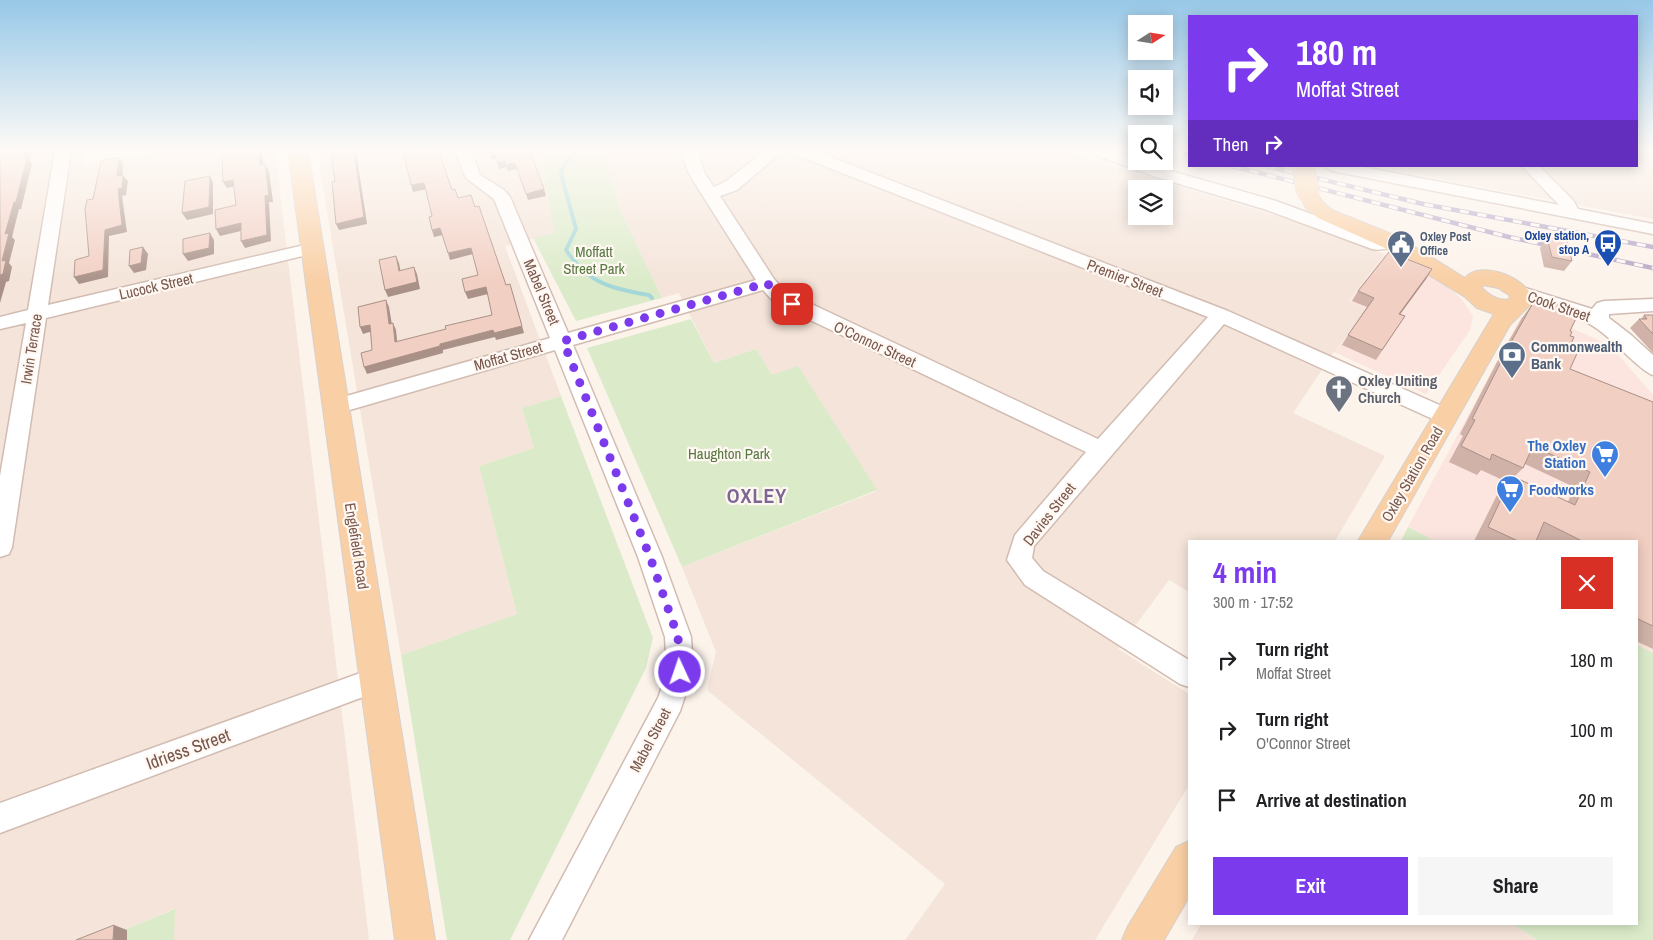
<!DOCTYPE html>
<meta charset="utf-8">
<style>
body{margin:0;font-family:"Archivo Narrow",sans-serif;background:#f6f6f6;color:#202124;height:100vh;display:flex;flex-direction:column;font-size:19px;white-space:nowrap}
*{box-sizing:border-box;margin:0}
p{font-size:16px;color:#757577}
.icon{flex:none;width:28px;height:28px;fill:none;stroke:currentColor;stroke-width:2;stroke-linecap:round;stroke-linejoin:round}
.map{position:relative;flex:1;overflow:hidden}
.sheet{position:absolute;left:1188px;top:540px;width:450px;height:385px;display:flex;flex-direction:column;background:#fff;border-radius:0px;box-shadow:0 2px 12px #0003}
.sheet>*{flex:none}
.hud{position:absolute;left:1188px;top:15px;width:450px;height:152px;border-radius:0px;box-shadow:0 2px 12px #0003;background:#7c3aed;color:#fff;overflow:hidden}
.needle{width:32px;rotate:78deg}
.buttons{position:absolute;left:1128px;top:15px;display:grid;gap:10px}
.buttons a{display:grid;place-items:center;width:45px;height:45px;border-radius:0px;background:#fff;box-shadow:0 2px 12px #0003;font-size:25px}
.pin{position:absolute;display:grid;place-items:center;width:42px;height:42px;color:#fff;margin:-21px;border-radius:10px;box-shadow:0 2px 8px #0006}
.me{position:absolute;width:55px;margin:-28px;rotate:357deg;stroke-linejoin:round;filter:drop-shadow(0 0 4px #0008)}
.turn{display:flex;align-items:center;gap:18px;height:105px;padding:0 25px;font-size:22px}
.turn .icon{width:65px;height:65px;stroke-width:2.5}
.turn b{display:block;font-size:35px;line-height:42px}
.then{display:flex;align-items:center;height:48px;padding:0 25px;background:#0003;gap:10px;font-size:19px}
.round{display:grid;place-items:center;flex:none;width:52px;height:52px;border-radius:0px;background:#f6f6f6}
.headline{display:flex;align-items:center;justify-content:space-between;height:85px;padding:0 25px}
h1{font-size:30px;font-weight:700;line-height:38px;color:#7c3aed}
.primary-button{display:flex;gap:10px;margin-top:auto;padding:10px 25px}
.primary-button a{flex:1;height:58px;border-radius:0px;background:#7c3aed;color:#fff;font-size:20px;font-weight:700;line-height:58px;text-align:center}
.primary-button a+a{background:#f6f6f6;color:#202124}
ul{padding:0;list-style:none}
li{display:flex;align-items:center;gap:15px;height:70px;padding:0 25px}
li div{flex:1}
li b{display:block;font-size:19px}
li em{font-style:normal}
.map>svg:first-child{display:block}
</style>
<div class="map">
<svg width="1653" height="940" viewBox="0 0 1653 940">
<rect width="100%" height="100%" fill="#fcf3eb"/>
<!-- residential -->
<path fill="#f4e4d9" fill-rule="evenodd" d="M0,151H84L82,167L158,151H275L369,940H174V909L99,940H0Z
M317,151H540L554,233L505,246L561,396L522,408L534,448L479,466L517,614L401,655Z
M605,151H1072L1138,174L1298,222L1384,254L1349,301L1367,309L1334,352L1293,413L1385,456L1335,541H1189V592L1169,580L1118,649L1189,694V785L1095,940H905L945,884L707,690L716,652L682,567L877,491L772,375L756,349L714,363L679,293L662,298L620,210ZM1136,189H1164V216H1136Z
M1636,151H1653V219L1370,166H1636Z
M1201,924H1513L1537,940H1192Z"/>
<!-- commercial -->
<path fill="#fce4df" d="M1384,254L1431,273L1446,284L1462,300L1473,316L1470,330L1426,394L1334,352L1367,310L1349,302Z
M1530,315L1569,327L1598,340L1616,352L1653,395V653L1636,644V541H1435L1408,527L1521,317Z"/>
<!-- green -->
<path fill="#dbebc9" d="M540,151H605L620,210L662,298L576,321L533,238L554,233Z
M691,319L714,363L756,349L772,375L798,366L877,490L682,567L587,348Z
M561,396L653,638L646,668L510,940H447L401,655L517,614L479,466L534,448L522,408Z
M1408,527L1435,541H1401Z
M1636,644L1653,653V940H1537L1513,924H1636Z
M175,909L174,940H99Z"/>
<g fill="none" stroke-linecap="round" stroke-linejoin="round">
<!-- stream -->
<path stroke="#a5d7d8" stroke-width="4" d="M577,151L563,166L561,174L576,229L566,250C588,283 611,289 649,295L652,298"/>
<!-- minor casing -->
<g stroke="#d2bcb2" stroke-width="3">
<path id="minor" d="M55,151H71L48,305L313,243L319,244L322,248L319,252L46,318L12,547L9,554L0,557V476L26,323L0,329V317L28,310Z
M455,151H471L480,175L504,190L510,197L568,333L756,280L689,174L681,151H697L705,174L714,187L725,182L765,151H783L737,190L720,196L774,279L786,292L1098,439L1208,317L794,154L792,151H815L1228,311L1453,411L1456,416L1453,421L1445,424L1437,421L1224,324L1034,546L1032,558L1043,571L1189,660V687L1180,684L1025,585L1007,560L1015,535L1086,452L785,308L772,300L763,290L573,345L662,557L691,637L693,672L680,711L562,940H529L658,698L667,672L665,637L638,557L555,350L336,414L329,411L325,406L329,401L550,338L494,199L466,178Z
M1091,151H1115L1136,159V161L1276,201L1379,239L1391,237L1397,238L1400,242L1397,246C1389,248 1380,251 1372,249L1264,209L1159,178L1093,154Z
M1324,166H1358L1559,205L1522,166H1539L1573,200L1578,209L1653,224V234L1332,171Z
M1519,286L1592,309L1597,303L1604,301L1653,299V311L1609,314V318L1631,335L1653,355V375C1640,371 1612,338 1596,328C1571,311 1541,305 1512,296L1510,292L1512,288Z
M377,667L387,670L390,679L387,688L0,833V803Z"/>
</g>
<!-- major casing -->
<g stroke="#d9d0cd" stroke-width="2">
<path id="major" d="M288,151H308L435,940H395Z
M1308,186L1315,188L1322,201L1332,210L1399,237L1465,278C1481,259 1528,278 1534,301L1510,325L1388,541H1358L1494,314L1477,308L1465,297L1383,247L1318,218L1306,208L1298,192L1301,188ZM1483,285L1498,288L1509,295L1510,299C1499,302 1490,296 1482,288Z
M1189,841V897L1164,940H1122L1128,926L1176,847Z"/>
</g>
<!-- minor -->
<use href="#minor" fill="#fff" fill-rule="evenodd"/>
<!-- major -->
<use href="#major" fill="#f9cfa5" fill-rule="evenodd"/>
<!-- rail casing -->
<g stroke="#b5a8c8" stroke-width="4.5">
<path id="rail" d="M1175,151L1189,155
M1232,166L1509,237L1653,268
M1267,166L1423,204L1653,247"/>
</g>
<!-- rail -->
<use href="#rail" stroke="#fff8f2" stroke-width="3" stroke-dasharray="9" stroke-linecap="butt"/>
<!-- major-bridge casing -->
<g stroke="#d9d0cd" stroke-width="24" stroke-linecap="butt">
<path id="major-bridge" d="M1303,166L1308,192"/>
</g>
<!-- major-bridge -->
<use href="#major-bridge" stroke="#f9cfa5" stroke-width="22"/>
</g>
<!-- wall -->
<path fill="#d0b2a8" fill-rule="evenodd" d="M1547,237L1572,261L1564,271L1544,267L1540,248Z
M1432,269L1426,279L1400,314L1405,316L1376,360L1342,345L1348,335L1367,307L1352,301L1358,291Z
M1533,303L1570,331V369L1653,402V649L1636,641V541H1474L1499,491L1507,482L1481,470L1477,475L1449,462L1463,436L1460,434L1498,360L1522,318ZM1525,464L1574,487L1568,502L1514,477L1523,468Z
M1644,315H1653V353L1630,328L1639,319H1641Z"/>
<!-- shaded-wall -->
<path fill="#a99188" d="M25,151H32L30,161L32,164L21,209H19L12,237L15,240L9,263L12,267L9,281L6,282L0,303V275L5,234Z
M259,151H262L264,172L260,165Z
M355,151H357L358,164L367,224L339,230L336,224L355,158Z
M494,152L496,159H492L490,153Z
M119,157L123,164L122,182L117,176Z
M505,161L507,167L499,169L497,162Z
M515,163L517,169L508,171L506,165Z
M265,164L269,171L273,202H269L271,241L245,248L241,241L265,196Z
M123,175L128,181L126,195L122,196L127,232L109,236L108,277L79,284L74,277L103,270L105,230L118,189Z
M210,176L213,182V214L187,220L182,213Z
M233,180L237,186L227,188L223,182Z
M424,183L427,189L413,192L411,185Z
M544,189L546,196L528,200L526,194Z
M241,223L245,230L220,236L216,229Z
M440,228L443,235L434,237L432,230Z
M210,233L214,240V254L188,261L183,254Z
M143,247L148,254L146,270L134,273L129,266Z
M471,248L473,254L450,260L448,253Z
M396,256L399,263L402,278L399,271Z
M414,267L417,274L420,289L388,297L385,290Z
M1432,269L1426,279L1393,324L1399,314Z
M486,287L488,294L468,299L465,292Z
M512,291L524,333L496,340L495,337L443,350V353L367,374L364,367L440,344L493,330Z
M386,300L389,307L393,331L389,324Z
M393,323L396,330L398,349L395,342Z
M370,325L373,331L363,334L360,327Z
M114,925L127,930V940H113Z"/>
<!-- building -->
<path fill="#f2cfc3" stroke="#a99188" d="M0,151H25L24,158L27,157L16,202H14L5,234L9,233L2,261L6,260L3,274L0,275Z
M222,151H259L260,165L265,164L269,195L265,196L267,235L241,241V223L216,229L215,210L236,205L233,180L223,182Z
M331,151H355V158L364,217L336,224L332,182H335Z
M403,151H439L452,190L455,189L458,198L471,195L475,207L479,206L506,285L510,284L522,326L494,333L493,330L440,344V346L364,367L361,353L372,350L370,325L360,327L358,307L386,300L389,324L393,323L395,342L446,329L445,326L492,315L486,287L465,292L462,279L478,275L471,248L448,253L440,228L432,230L429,217L432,216L424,183L411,185Z
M489,151H530L544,189L526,194L515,163L506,165L505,161L497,162L494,152L490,153Z
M119,157L117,176L123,175L122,188L118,189L122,225L105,230L103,270L74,277L75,260L89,256L85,209L87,200L93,199L101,161Z
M210,176L209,207L182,213L185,181Z
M210,233L209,248L183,254V239Z
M1547,237L1567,241L1572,261L1552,257Z
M143,247L141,263L129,266L130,250Z
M1389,252L1432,269L1399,314L1405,316L1382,350L1348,335L1374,298L1358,291Z
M396,256L399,271L414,267L417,282L385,290L379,260Z
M1543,300L1580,310L1570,331L1572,332L1570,336L1574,337L1570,346L1579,349L1570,369L1653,402V626L1636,618V541H1582L1544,522L1536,541H1518L1488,527L1512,476L1575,505L1590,472L1533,446L1523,468L1492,454L1490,460L1461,446L1475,420L1472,419L1510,344L1533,303Z
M1644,315H1653V334L1639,319H1647Z
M114,925L113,940H76Z"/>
<!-- sky -->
<linearGradient id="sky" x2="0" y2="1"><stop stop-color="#97c8e8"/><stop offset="0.53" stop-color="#fefaf6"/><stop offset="1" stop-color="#fefaf6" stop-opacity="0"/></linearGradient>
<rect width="1653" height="283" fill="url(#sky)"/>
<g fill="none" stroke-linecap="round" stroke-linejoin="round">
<!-- route -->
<path stroke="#7c3aed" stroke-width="9" stroke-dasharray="0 16.2" d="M680,672L678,637L650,557L563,341L767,283L779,296L792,304"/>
</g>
<!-- icons -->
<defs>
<g id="bus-pin" transform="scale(1.4375)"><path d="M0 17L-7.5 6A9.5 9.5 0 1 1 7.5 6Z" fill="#1a4fb4" stroke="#fff8f2"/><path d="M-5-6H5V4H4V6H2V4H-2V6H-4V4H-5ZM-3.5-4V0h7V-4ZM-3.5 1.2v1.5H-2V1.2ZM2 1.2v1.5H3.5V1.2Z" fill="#fff"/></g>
<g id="civic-pin" transform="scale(1.4375)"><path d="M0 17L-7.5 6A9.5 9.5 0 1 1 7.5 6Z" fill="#5c6f8a" stroke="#fff8f2"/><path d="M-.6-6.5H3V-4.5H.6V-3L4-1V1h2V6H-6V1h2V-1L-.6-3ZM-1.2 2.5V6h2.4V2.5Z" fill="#fff"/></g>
<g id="bank-pin" transform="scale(1.4375)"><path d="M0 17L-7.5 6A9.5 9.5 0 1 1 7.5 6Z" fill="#5c6f8a" stroke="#fff8f2"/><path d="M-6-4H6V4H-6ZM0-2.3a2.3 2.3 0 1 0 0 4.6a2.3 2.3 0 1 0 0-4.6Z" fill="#fff"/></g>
<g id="church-pin" transform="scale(1.4375)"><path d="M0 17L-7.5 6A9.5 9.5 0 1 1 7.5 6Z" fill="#6b7280" stroke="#fff8f2"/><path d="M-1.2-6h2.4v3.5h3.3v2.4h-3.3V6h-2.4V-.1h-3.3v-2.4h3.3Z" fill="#fff"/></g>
<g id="supermarket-pin" transform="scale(1.4375)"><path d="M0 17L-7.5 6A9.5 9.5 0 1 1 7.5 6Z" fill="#3f7fe0" stroke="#fff8f2"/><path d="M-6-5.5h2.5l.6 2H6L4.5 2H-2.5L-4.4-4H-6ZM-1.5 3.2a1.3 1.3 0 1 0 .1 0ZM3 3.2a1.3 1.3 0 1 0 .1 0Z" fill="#fff"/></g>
</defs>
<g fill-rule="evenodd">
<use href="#bus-pin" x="1608" y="243"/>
<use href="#civic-pin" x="1401" y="244"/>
<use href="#bank-pin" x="1512" y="355"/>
<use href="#church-pin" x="1339" y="389"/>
<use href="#supermarket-pin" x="1605" y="454"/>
<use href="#supermarket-pin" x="1510" y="489"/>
</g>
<g text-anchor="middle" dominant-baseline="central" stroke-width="4.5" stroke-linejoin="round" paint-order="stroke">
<!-- far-transit labels -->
<g font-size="12" font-weight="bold" fill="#164399" stroke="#fff8f2" text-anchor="end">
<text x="1589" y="236">Oxley station,<tspan x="1589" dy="14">stop A</tspan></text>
</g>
<!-- far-service labels -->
<g font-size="12" font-weight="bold" fill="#4e5e75" stroke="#fff8f2" text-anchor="start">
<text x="1420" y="237">Oxley Post<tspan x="1420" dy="14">Office</tspan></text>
</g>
<!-- park labels -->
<g font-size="15" fill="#587842" stroke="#fff8f2">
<text x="594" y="251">Moffatt<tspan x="594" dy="17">Street Park</tspan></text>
<text x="729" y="453">Haughton Park</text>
</g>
<!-- street labels -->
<g font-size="15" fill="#78574d" stroke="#fff8f2">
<text transform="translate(1125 278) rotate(21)">Premier Street</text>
<text transform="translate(156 286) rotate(-13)">Lucock Street</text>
<text transform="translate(542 292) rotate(67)">Mabel Street</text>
<text transform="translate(1559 306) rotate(19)">Cook Street</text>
<text transform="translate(875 344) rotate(25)">O'Connor Street</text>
<text transform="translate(31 349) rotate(-81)">Irwin Terrace</text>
<text transform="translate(508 356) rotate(-16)">Moffat Street</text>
<text transform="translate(1412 474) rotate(-60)">Oxley Station Road</text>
<text transform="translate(1049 514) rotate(-52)">Davies Street</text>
<text transform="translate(357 546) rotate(81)">Englefield Road</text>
<text transform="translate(650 740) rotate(-62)">Mabel Street</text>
</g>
<!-- service labels -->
<g font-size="15" font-weight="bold" fill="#4e5e75" stroke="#fff8f2" text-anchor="start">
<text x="1531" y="346">Commonwealth<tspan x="1531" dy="17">Bank</tspan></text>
</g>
<!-- worship labels -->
<g font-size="15" font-weight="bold" fill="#5b616d" stroke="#fff8f2" text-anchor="start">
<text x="1358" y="380">Oxley Uniting<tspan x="1358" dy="17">Church</tspan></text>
</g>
<!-- shop labels -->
<g font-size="15" font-weight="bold" fill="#366cbe" stroke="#fff8f2" text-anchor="end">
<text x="1586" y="445">The Oxley<tspan x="1586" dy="17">Station</tspan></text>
<text x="1529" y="489" text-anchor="start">Foodworks</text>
</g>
<!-- near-street labels -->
<g font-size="18" fill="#78574d" stroke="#fff8f2">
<text transform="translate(188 749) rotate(-20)">Idriess Street</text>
</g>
<!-- district labels -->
<g font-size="20" font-weight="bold" letter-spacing="1" fill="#7e6693" stroke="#fff8f2">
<text x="757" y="495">OXLEY</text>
</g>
</g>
</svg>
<div class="buttons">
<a><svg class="needle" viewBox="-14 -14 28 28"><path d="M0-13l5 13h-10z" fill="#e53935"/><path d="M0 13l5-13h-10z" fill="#757577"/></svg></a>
<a><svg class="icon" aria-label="sound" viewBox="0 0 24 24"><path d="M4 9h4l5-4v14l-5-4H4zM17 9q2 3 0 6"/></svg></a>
<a><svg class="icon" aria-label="search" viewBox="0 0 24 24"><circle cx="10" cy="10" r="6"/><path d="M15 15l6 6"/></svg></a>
<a><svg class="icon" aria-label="layers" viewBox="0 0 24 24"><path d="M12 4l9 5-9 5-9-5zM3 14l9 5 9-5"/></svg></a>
</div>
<div class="pin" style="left:792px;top:304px;background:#d93025"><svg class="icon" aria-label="arrive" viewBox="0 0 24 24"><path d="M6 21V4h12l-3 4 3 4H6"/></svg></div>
<svg class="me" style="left:680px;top:672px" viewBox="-20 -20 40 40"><circle r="17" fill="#7c3aed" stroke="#fff" stroke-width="3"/><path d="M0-11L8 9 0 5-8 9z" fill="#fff"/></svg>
<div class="hud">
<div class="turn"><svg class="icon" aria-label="right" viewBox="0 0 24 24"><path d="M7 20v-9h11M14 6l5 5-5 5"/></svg><div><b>180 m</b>Moffat Street</div></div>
<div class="then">Then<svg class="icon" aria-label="right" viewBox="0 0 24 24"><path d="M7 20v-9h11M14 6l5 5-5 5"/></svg></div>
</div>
<section class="sheet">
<div class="headline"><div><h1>4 min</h1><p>300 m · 17:52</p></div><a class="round" style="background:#d93025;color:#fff"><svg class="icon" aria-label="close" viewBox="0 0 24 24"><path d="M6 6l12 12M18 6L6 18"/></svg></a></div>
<ul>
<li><svg class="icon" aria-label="right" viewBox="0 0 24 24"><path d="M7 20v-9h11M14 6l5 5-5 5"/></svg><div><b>Turn right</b><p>Moffat Street</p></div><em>180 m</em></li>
<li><svg class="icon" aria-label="right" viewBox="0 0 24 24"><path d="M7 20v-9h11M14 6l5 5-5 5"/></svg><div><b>Turn right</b><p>O'Connor Street</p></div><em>100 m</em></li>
<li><svg class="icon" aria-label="arrive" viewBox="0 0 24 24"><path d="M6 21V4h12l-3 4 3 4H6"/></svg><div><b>Arrive at destination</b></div><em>20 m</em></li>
</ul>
<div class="primary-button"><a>Exit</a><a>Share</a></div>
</section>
</div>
